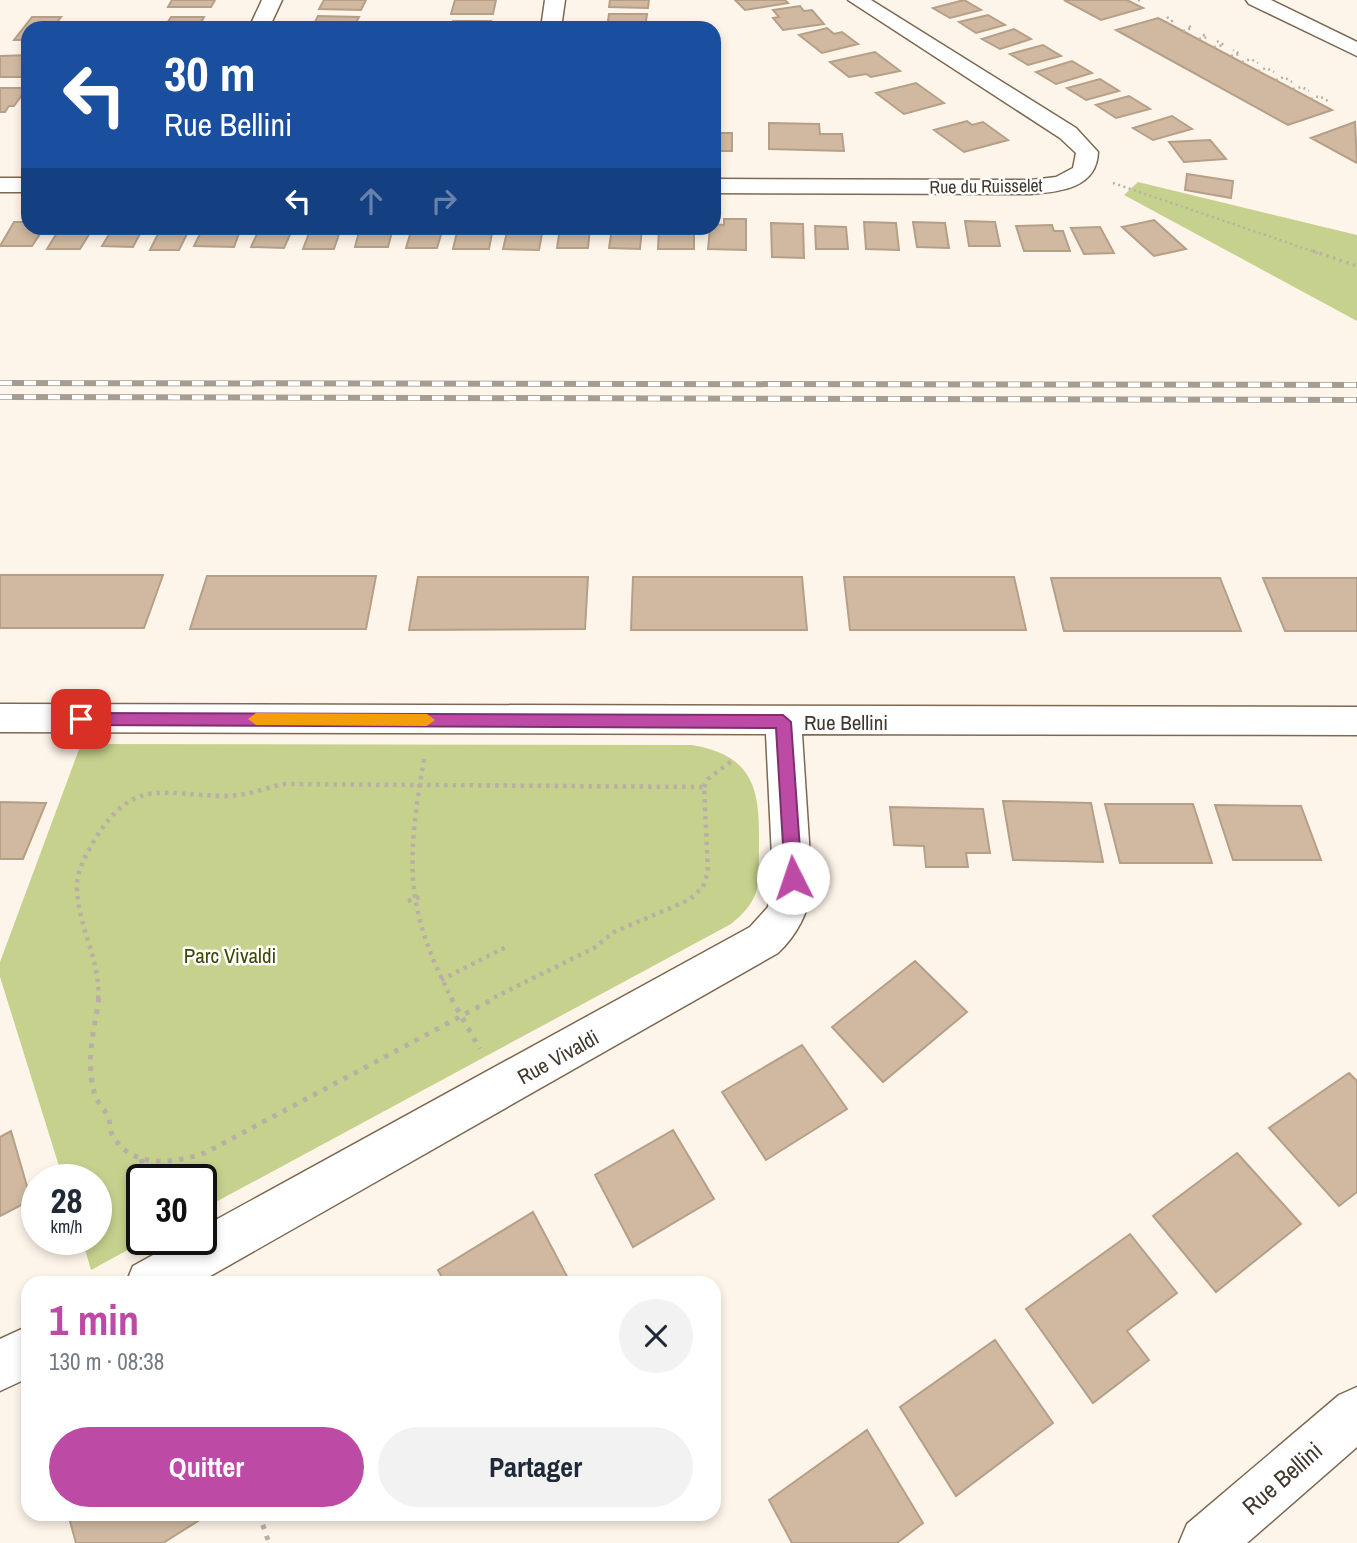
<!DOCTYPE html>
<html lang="fr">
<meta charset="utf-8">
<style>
body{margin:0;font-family:"Archivo Narrow",sans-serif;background:#f2f2f3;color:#1f2937;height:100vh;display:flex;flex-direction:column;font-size:26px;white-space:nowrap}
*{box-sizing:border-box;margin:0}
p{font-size:23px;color:#747a83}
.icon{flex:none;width:38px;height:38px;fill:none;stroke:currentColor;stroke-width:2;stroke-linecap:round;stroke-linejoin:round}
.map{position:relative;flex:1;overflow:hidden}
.panel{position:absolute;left:21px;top:1276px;width:700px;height:245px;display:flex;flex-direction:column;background:#fff;border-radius:21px;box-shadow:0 4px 10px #0003}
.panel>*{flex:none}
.guide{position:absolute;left:21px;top:21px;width:700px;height:214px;border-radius:21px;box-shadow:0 4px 10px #0003;background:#1a4fa0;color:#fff;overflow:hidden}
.speed{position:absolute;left:21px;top:1164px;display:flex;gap:14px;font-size:35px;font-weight:700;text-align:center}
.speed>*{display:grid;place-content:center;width:91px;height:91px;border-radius:50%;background:#fff;box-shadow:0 4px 10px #0003;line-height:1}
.speed small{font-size:18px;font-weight:400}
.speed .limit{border:4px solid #111;border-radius:10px;background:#fff;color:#111}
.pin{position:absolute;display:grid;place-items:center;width:60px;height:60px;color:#fff;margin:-30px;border-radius:14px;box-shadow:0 4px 10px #0006}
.me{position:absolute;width:77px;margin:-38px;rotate:356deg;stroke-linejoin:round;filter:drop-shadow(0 0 5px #0008)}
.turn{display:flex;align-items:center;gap:24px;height:147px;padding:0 28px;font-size:32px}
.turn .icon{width:91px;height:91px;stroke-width:2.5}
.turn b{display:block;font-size:49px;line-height:60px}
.lanes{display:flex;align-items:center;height:66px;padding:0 28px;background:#0003;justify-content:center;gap:35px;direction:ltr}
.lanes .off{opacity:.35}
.round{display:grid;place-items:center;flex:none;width:74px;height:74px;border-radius:37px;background:#f2f2f3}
.summary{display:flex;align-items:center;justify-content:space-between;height:119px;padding:0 28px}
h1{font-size:42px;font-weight:800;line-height:52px;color:#bd4ba5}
.button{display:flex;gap:14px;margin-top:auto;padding:14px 28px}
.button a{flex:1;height:80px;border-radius:42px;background:#bd4ba5;color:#fff;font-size:28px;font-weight:800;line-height:80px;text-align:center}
.button a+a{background:#f2f2f3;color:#1f2937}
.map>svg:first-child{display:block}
</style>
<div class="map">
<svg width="1357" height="1543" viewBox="0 0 1357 1543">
<rect width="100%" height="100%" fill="#fef5ea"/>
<!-- green -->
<path fill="#c6d18e" d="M1138,182L1357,235V321L1124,195Z
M81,744L692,745C773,758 757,816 759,881C755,901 747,911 731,924L201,1210V1180H142V1239H148L91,1270L82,1239H96V1180L63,1179L0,977V962Z"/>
<!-- building -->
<path fill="#d0b9a0" stroke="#b59f87" stroke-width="2" d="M172,0H215L211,7H168Z
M324,0H366L361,10L319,9Z
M455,0H496L493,14H451Z
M610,0H649L648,8L609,7Z
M735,0H785L788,3L745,10Z
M964,0L981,10L950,18L933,8Z
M1064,0H1127L1143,8L1101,20Z
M800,6L804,11L812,10L824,24L783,30L773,18L779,17L773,10Z
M609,14H647L645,28H607Z
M988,15L1005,25L976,33L959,22Z
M318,16L359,17L353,28H312Z
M32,17H61L55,25H65L63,28H28V40H14Z
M171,17H204L198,28H164Z
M1158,18L1177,28L1332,110L1288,125L1116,30Z
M453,21H491L489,28H451Z
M827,28L834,34L842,32L858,44L822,53L799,35Z
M1014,29L1031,39L1000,49L982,39Z
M1043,45L1061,56L1028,65L1010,54Z
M875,52L900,71L871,77L866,74L849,77L830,62Z
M28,55L24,63H28V77H0V56Z
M1072,61L1092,73L1056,84L1036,72Z
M1100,79L1119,91L1086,100L1067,88Z
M916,83L944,103L904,114L876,93Z
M0,88H27L14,106H9L5,112H0Z
M1129,96L1150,109L1116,118L1096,105Z
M1172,116L1192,129L1153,140L1133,128Z
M967,121L972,125L983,122L1008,140L964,152L934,130Z
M1355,122L1357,163L1311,138Z
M769,123L819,124L820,134H842L844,151L769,149Z
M714,133H732V151H714Z
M1210,140L1226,159L1184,162L1169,142Z
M1187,174L1233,181L1231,198L1185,190Z
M724,219H746V250L708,249L710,228H714V224L724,225Z
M1154,220L1186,249L1154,256L1122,227Z
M965,221L995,222L1000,246H969Z
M14,222H28V228H44L32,246H0Z
M864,222L896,223L899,250L866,249Z
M913,222L945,223L949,248L917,247Z
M771,223L803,224L804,258L772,257Z
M1052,225L1054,231H1063L1070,251H1024L1016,226Z
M815,226L846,227L848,249H816Z
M1100,227L1114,253L1084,254L1071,228Z
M60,228H93L80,249H47Z
M113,228H143L133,247L102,246Z
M161,228H190L179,250H150Z
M203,228H241L234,247L194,246Z
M260,228H293L284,248L251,247Z
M311,228H341L334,249H303Z
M360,228H393L388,247H355Z
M412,228H443L437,248H406Z
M458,228H493L489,249H453Z
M508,228H543L539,250L503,249Z
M560,228H590L588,248H557Z
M612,228H642L640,249L609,248Z
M659,228H694V249H658Z
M0,575H163L144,628H0Z
M207,576H376L366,629H190Z
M418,577H588L585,629L409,630Z
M633,577H802L807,630H631Z
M844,577H1014L1026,630H850Z
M1051,578H1220L1241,631H1064Z
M1263,578H1357V631H1285Z
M1003,801L1091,803L1103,862L1013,860Z
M0,802L46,803L23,859H0Z
M1105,804H1193L1212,863H1120Z
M1215,805L1301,806L1321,860H1233Z
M890,807L983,809L990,853H966L968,867H926L924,846L894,845Z
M915,961L967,1012L883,1082L832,1027Z
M802,1045L847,1109L766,1160L722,1092Z
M1349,1073L1357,1081V1192L1339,1206L1269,1128Z
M673,1130L714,1199L633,1247L595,1175Z
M11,1131L31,1200L0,1216V1137Z
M1237,1153L1301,1224L1216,1292L1153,1216Z
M533,1212L570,1282L445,1283L438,1270Z
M1130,1234L1177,1293L1127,1331L1149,1360L1093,1403L1026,1309Z
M995,1340L1053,1423L956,1496L900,1407Z
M867,1430L923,1523L897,1543H792L769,1500Z
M68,1514H205L206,1516L163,1543H76Z"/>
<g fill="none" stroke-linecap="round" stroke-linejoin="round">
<!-- minor casing -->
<g stroke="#7d6952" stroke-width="3">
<path id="minor" d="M262,0H282L269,28H249Z
M545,0H565L561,28H541Z
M848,0H871L1076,128L1098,152C1097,188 1060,192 1031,194L714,193V179L1031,180L1056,177L1073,168L1076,153L1060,138Z
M1246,0H1271L1357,42V56L1249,4Z
M0,178H28V192H0Z
M0,704L1357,707V735L802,734L812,888C808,913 797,935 778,953L198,1283H126L133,1266L182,1239H201V1228L750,927L768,907L773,878L766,734L0,732Z
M28,1326V1378L0,1391V1339Z
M1357,1387V1447L1247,1543H1179L1187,1524L1339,1395Z"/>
</g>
<!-- path-far3 -->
<path stroke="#b9b0a5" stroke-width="2.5" stroke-dasharray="2 3.5" stroke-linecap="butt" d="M1138,0L1141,1
M1167,17L1172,21L1167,22
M1183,31L1192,28L1187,25
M1199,39L1207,37L1200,33
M1214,47L1224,45L1217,41
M1231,56L1240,54L1233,50
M1242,62L1251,59L1258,63
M1258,71L1266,68L1274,72
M1276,80L1284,77L1292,82
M1293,89L1302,87L1309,91
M1311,99L1319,96L1328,101
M1113,183L1318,253"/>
<!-- path-far2 -->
<path stroke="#b9b0a5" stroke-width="3.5" stroke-dasharray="2.5 4.5" stroke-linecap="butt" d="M1313,251L1357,266"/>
<!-- path-far1 -->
<path stroke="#b9b0a5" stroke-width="4.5" stroke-dasharray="3.5 5" stroke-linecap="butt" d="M424,759C407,861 403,905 452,999
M704,787L708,779L733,760
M408,901L423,896
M441,980L508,946
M98,999C101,961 78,927 77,889C76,871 86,855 95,839C135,775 164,796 226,796C246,796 265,788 284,784L704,787L708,871L703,887L689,900L614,932L594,948L491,999"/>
<!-- path -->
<path stroke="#b9b0a5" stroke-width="5" stroke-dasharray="4.5 7" stroke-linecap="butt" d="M99,998C94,1031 85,1062 95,1095C98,1104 106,1110 109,1119C110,1124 109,1129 112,1134C131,1170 174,1163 205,1153L495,998
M451,998L480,1049
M141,1159L148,1180
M259,1514L269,1543"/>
<!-- minor -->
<use href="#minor" fill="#fff" fill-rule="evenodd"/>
<!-- rail casing -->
<g stroke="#a59c92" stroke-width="6">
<path id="rail" d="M0,383L1357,385
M0,397L1357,400"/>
</g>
<!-- rail -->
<use href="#rail" stroke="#fff" stroke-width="4.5" stroke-dasharray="12" stroke-linecap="butt"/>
</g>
<!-- route -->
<path fill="#bd4ba5" stroke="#7b316b" stroke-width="2" d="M81,713L783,715L791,722L802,878L799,883L793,885L787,883L785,878L776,728L81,725L73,719Z"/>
<!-- slow -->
<path fill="#f59e0b" d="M256,713L427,714L435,720L427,726L256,725L248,719Z"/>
<g text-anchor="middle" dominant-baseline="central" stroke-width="5" stroke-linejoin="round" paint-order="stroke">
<!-- far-street labels -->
<g font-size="18" fill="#41382e" stroke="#fff">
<text transform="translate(986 186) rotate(-1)">Rue du Ruisselet</text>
</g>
<!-- street labels -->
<g font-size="21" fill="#41382e" stroke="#fff">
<text x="846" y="722">Rue Bellini</text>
<text transform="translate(558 1057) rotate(-29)">Rue Vivaldi</text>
</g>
<!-- park labels -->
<g font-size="21" fill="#414705" stroke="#fff">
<text x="230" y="955">Parc Vivaldi</text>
</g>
<!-- near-street labels -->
<g font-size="24" fill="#41382e" stroke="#fff">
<text transform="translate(1282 1478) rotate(-41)">Rue Bellini</text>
</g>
</g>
</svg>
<div class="speed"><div>28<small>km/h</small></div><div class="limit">30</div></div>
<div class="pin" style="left:81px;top:719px;background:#d93025"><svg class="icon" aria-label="arrive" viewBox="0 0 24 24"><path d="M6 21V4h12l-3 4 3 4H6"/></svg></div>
<svg class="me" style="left:793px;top:878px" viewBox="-20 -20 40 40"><circle r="19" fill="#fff"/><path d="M0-13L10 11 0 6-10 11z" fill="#bd4ba5"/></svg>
<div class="guide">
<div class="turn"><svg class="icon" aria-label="left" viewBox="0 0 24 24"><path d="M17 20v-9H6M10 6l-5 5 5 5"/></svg><div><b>30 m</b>Rue Bellini</div></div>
<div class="lanes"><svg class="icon" aria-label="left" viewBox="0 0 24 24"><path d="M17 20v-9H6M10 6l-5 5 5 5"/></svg><svg class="icon off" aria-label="ahead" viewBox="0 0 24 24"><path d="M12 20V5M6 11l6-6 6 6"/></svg><svg class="icon off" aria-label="right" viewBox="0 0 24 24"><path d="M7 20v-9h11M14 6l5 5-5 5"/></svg></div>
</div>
<section class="panel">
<div class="summary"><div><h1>1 min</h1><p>130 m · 08:38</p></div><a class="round"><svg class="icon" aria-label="close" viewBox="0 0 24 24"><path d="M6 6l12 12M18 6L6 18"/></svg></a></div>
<div class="button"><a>Quitter</a><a>Partager</a></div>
</section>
</div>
